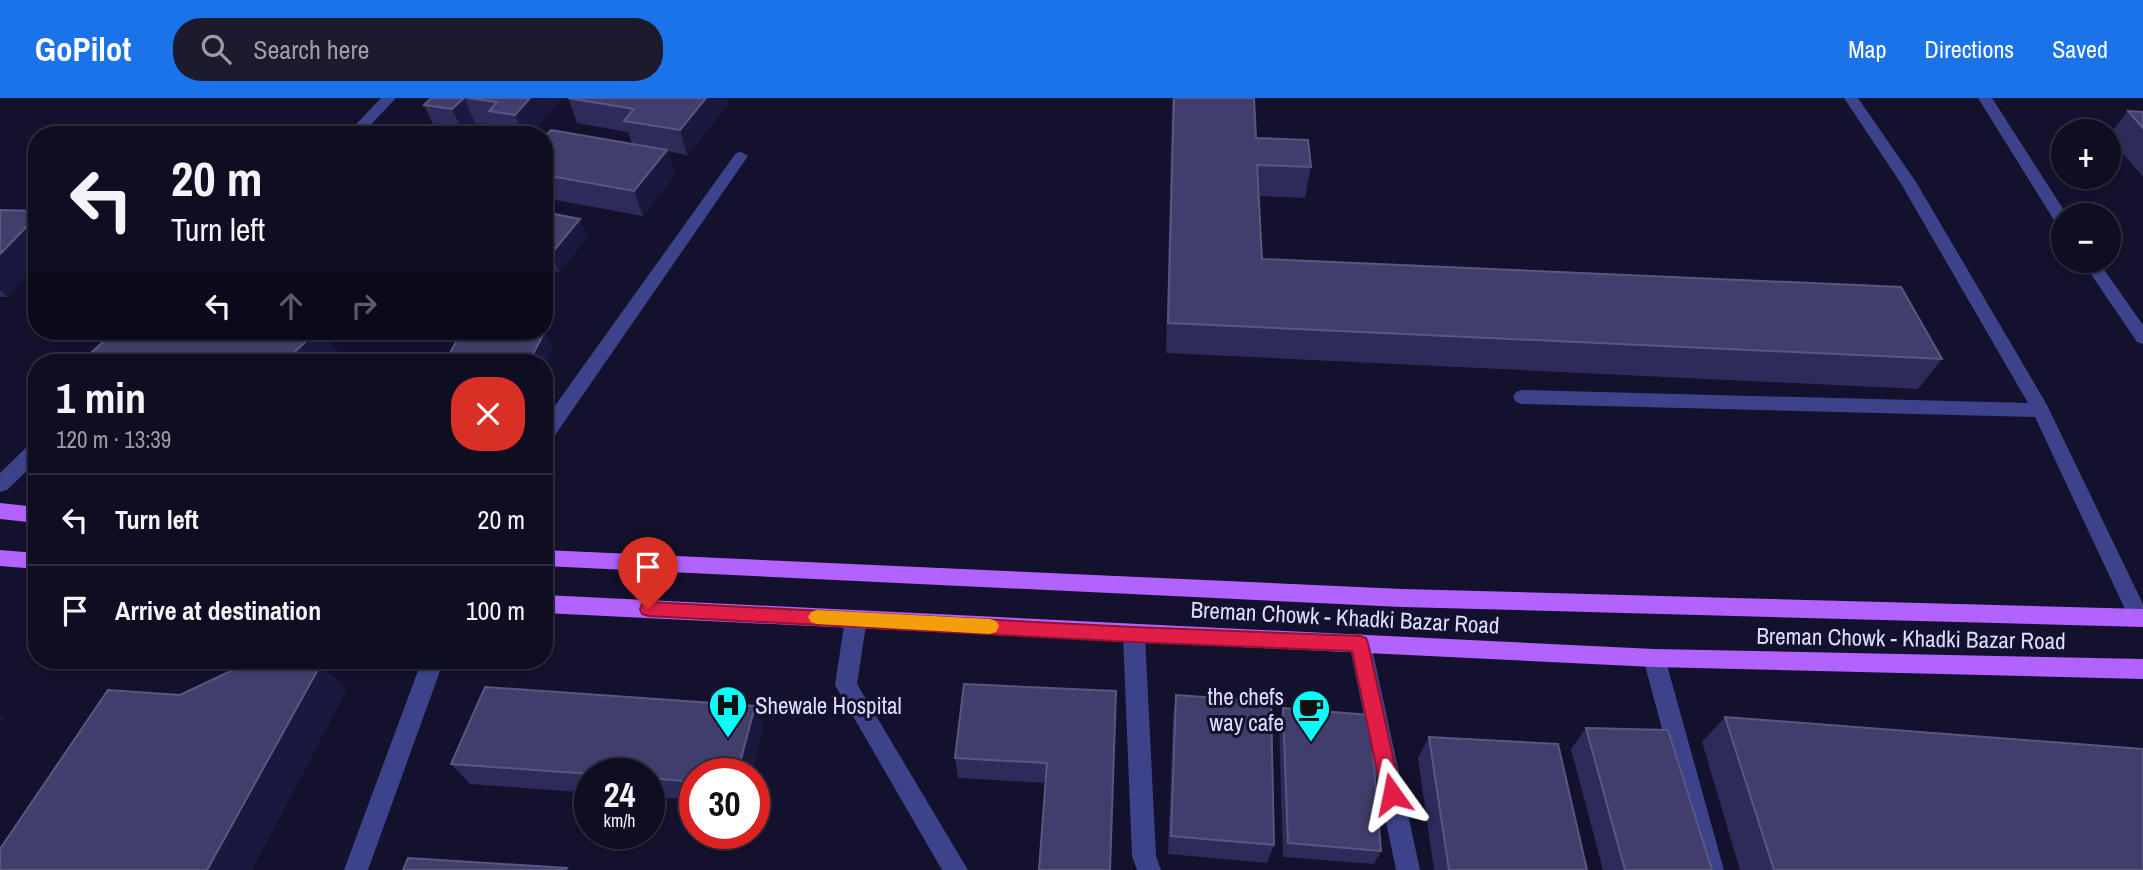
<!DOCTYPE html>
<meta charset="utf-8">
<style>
body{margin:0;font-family:"Archivo Narrow",sans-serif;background:#1c1b2e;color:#f1f3f6;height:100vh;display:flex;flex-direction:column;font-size:26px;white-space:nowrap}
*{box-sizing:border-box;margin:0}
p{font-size:23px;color:#9b9ca5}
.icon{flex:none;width:38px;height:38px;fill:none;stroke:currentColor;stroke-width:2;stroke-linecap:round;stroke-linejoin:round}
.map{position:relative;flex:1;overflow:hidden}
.panel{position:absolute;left:28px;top:256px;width:525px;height:315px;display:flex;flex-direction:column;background:#0e0d21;border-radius:28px;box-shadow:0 2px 5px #0004,0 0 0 2px #2e2d3f}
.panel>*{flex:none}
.top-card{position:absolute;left:28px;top:28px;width:525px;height:214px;border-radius:28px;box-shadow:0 2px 5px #0004,0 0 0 2px #2e2d3f;background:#0e0d21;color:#f1f3f6;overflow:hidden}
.tools{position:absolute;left:2051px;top:21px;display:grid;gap:14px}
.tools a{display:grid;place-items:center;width:70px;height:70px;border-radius:50%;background:#0e0d21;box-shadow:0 2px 5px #0004,0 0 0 2px #2e2d3f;font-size:35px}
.speed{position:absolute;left:574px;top:660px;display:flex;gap:14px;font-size:35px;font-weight:700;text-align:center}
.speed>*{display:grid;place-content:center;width:91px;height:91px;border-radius:50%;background:#0e0d21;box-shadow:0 2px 5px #0004,0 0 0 2px #2e2d3f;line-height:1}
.speed small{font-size:18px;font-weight:400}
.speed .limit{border:10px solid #d22;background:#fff;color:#111}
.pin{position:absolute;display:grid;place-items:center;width:60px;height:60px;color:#fff;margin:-72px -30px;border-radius:50% 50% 50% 0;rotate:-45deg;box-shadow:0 0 7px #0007}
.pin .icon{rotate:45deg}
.me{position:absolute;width:77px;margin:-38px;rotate:348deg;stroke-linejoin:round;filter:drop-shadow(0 0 5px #0008)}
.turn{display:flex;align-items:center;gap:24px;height:147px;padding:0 28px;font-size:32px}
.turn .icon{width:91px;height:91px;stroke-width:2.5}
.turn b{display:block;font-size:49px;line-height:60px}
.lanes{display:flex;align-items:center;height:66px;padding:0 28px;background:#0003;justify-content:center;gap:35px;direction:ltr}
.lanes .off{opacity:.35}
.round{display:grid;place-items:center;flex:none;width:74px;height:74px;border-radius:28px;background:#1c1b2e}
.overview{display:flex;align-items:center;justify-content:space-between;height:119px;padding:0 28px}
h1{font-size:42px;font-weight:800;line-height:52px}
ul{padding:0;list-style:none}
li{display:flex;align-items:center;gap:21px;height:91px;padding:0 28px;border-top:2px solid #2e2d3f}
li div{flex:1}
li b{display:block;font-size:26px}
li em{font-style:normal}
header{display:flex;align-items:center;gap:42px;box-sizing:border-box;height:98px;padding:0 35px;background:#1a73e8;color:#fff}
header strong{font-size:33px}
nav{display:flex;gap:38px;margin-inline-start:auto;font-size:24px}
.search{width:490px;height:63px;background:#1c1b2e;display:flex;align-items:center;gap:18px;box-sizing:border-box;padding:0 24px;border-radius:28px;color:#9b9ca5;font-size:26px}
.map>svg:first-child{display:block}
</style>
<header>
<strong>GoPilot</strong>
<div class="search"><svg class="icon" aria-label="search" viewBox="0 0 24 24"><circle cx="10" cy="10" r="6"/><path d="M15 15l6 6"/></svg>Search here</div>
<nav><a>Map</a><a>Directions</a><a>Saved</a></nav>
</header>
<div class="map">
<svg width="2143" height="772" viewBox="0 0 2143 772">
<rect width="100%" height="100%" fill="#13112c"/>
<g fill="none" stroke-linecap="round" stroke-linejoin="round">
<!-- service -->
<path fill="#3d438b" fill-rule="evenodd" d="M1844,0H1858L1916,84L2047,307L2143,506V528L2132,526L2035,319L1522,306L1516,304L1513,299L1516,294L1522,292L2028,305L1900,84Z
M1654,551L1662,553L1665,560L1724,772H1700L1643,560L1646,553Z"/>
<!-- minor -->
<path fill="#3d438b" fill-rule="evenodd" d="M381,0H396L361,37H346Z
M1978,0H1992L2067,117H2063V128L2057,127Z
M741,54L748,58L551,343L544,345V323L736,55Z
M2082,163H2098L2143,227V246L2137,244Z
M37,344V363L7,392L0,394V375L30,346Z
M856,512L863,515L867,521L857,586L968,772H942L835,587L845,521L849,515Z
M1134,528L1142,531L1145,537L1156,758L1161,772H1137L1132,758L1123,537L1126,531Z
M1360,536L1368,538L1371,545L1420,772H1396L1349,545L1352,538Z
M422,562H444L368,772H344Z"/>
<!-- primary -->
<path fill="#b263ff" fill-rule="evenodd" d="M0,405L37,409V425L0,421Z
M0,452L37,455V471L0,468Z
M544,452L1402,491L2143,511V529L1402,509L544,468Z
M544,497L1654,551L2143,561V581L1654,569L544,515Z"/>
</g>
<!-- wall -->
<path fill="#2e2a59" d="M431,0H562L530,37H500L495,27L475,25L464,36L436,32L424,7Z
M568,0H726L728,7L687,57L667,53L675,77L643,118L544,100V39L632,46L628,34L577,25Z
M1172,0H1254L1256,40L1311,69L1305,100L1259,98L1262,161L1942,261L1918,291L1166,255Z
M2128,13L2143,14V79L2109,39V37Z
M0,112L7,199H0Z
M544,114L580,121L588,139L559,174L544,171Z
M1116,593L1046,685L958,680L955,660Z
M1176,597L1274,747L1267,765L1168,756L1173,618Z
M755,608L764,629L695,676V702L649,699V676H590V695L470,686L451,666Z
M1283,610L1381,753L1374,766L1283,759L1279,625Z
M1725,619L2143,772H1740L1702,644Z
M1586,630L1712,772H1603L1571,651Z
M1429,639L1587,772H1434L1418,660Z"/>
<!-- shaded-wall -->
<path fill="#1b1840" d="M464,0L475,25L464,36L452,11Z
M530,0H562L530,37H524L515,17Z
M706,0H726L728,7L687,57L680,32Z
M667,52L675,77L643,118L634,93Z
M37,118V167L7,199L0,192V156Z
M580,121L588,139L559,174L551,156Z
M284,233H335L327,239L344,264H284Z
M545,233L553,251L544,270V264H529Z
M321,566L347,592L252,772H207Z
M755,608L764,629L752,676H737Z
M0,615L5,619L0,626Z"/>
<!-- building -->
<path fill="#413e6b" stroke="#595782" stroke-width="2" d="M431,0H464L452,11L424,7Z
M467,0H530L515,17L489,13L497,4Z
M568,0H706L680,32L624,23L634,11Z
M1174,0H1254L1256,40L1308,42L1311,69L1257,67L1262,161L1901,189L1942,261L1168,225Z
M2128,13L2143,14V30Z
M551,32L667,52L634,93L544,77V39Z
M0,112L37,113V118L0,156Z
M544,114L580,121L551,156L544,154Z
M115,233H317L284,264H81Z
M462,233H545L529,264H445Z
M254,562L321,566L207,772H0V751L108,592L180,597Z
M964,586L1116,593L1110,772H1039L1047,665L955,660Z
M485,589L755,608L737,676H695V684L649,680V676H590L451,666Z
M1176,597L1271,604L1274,747L1171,738Z
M1283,610L1370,617L1381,753L1288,745Z
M1725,619L2143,651V772H1774Z
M1586,630L1668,632L1712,772H1625Z
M1429,639L1558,646L1587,772H1449Z
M408,760L567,770L566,772H403Z"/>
<!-- route -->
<path fill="#e11d48" stroke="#92132f" stroke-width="2" d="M648,504L1133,529L1360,538L1366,540L1368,545L1401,696L1398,703L1392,706L1385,703L1382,696L1352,553L1133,544L648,518L642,516L640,511L642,506Z"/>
<!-- slow -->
<path fill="#f59e0b" d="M817,512L990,521L996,523L999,528L996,534L990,536L817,526L811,524L808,519L811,514Z"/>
<!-- icons -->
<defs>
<g id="hospital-pin" transform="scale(2.0125)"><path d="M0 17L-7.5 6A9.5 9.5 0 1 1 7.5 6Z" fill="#08fff9" stroke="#13112c"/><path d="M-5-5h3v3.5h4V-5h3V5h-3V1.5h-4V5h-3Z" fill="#111"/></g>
<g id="cafe-pin" transform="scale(2.0125)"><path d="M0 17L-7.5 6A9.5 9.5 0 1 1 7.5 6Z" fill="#08fff9" stroke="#13112c"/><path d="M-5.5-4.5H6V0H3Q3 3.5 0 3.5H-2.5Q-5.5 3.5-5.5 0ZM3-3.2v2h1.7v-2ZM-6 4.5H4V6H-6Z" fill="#111"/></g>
</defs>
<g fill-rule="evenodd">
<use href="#hospital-pin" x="728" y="607"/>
<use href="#cafe-pin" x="1311" y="611"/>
</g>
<g text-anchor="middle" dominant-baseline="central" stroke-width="6" stroke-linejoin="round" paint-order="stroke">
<!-- street labels -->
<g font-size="23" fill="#dcddff" stroke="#13112c">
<text transform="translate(1345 519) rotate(3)">Breman Chowk - Khadki Bazar Road</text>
<text transform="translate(1911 540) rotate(1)">Breman Chowk - Khadki Bazar Road</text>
</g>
<!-- poi labels -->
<g font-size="23" fill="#dcddff" stroke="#13112c" text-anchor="end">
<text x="1284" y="598">the chefs<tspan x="1284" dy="26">way cafe</tspan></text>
<text x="755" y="607" text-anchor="start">Shewale Hospital</text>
</g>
</g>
</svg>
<div class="tools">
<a>+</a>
<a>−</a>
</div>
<div class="speed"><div>24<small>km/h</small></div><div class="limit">30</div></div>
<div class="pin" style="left:648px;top:511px;background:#d93025"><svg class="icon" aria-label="arrive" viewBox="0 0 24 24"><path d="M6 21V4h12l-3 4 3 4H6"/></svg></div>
<svg class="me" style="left:1392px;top:696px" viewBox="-20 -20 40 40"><path d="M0-17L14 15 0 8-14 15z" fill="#e11d48" stroke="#fff" stroke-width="4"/></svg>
<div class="top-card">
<div class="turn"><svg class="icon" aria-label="left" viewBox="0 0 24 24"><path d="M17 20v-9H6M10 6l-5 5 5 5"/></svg><div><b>20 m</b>Turn left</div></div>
<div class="lanes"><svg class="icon" aria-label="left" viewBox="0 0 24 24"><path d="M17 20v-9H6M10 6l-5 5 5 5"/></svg><svg class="icon off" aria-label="ahead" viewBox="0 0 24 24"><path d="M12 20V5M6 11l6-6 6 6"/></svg><svg class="icon off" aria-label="right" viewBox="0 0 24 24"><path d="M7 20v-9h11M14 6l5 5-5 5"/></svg></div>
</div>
<section class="panel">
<div class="overview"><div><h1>1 min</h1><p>120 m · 13:39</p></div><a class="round" style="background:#d93025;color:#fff"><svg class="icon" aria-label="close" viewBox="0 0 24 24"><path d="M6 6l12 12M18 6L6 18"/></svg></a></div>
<ul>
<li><svg class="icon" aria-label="left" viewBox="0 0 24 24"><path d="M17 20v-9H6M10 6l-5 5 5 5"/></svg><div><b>Turn left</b></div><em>20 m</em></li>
<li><svg class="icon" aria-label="arrive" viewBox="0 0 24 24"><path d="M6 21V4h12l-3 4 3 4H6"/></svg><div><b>Arrive at destination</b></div><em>100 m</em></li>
</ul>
</section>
</div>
